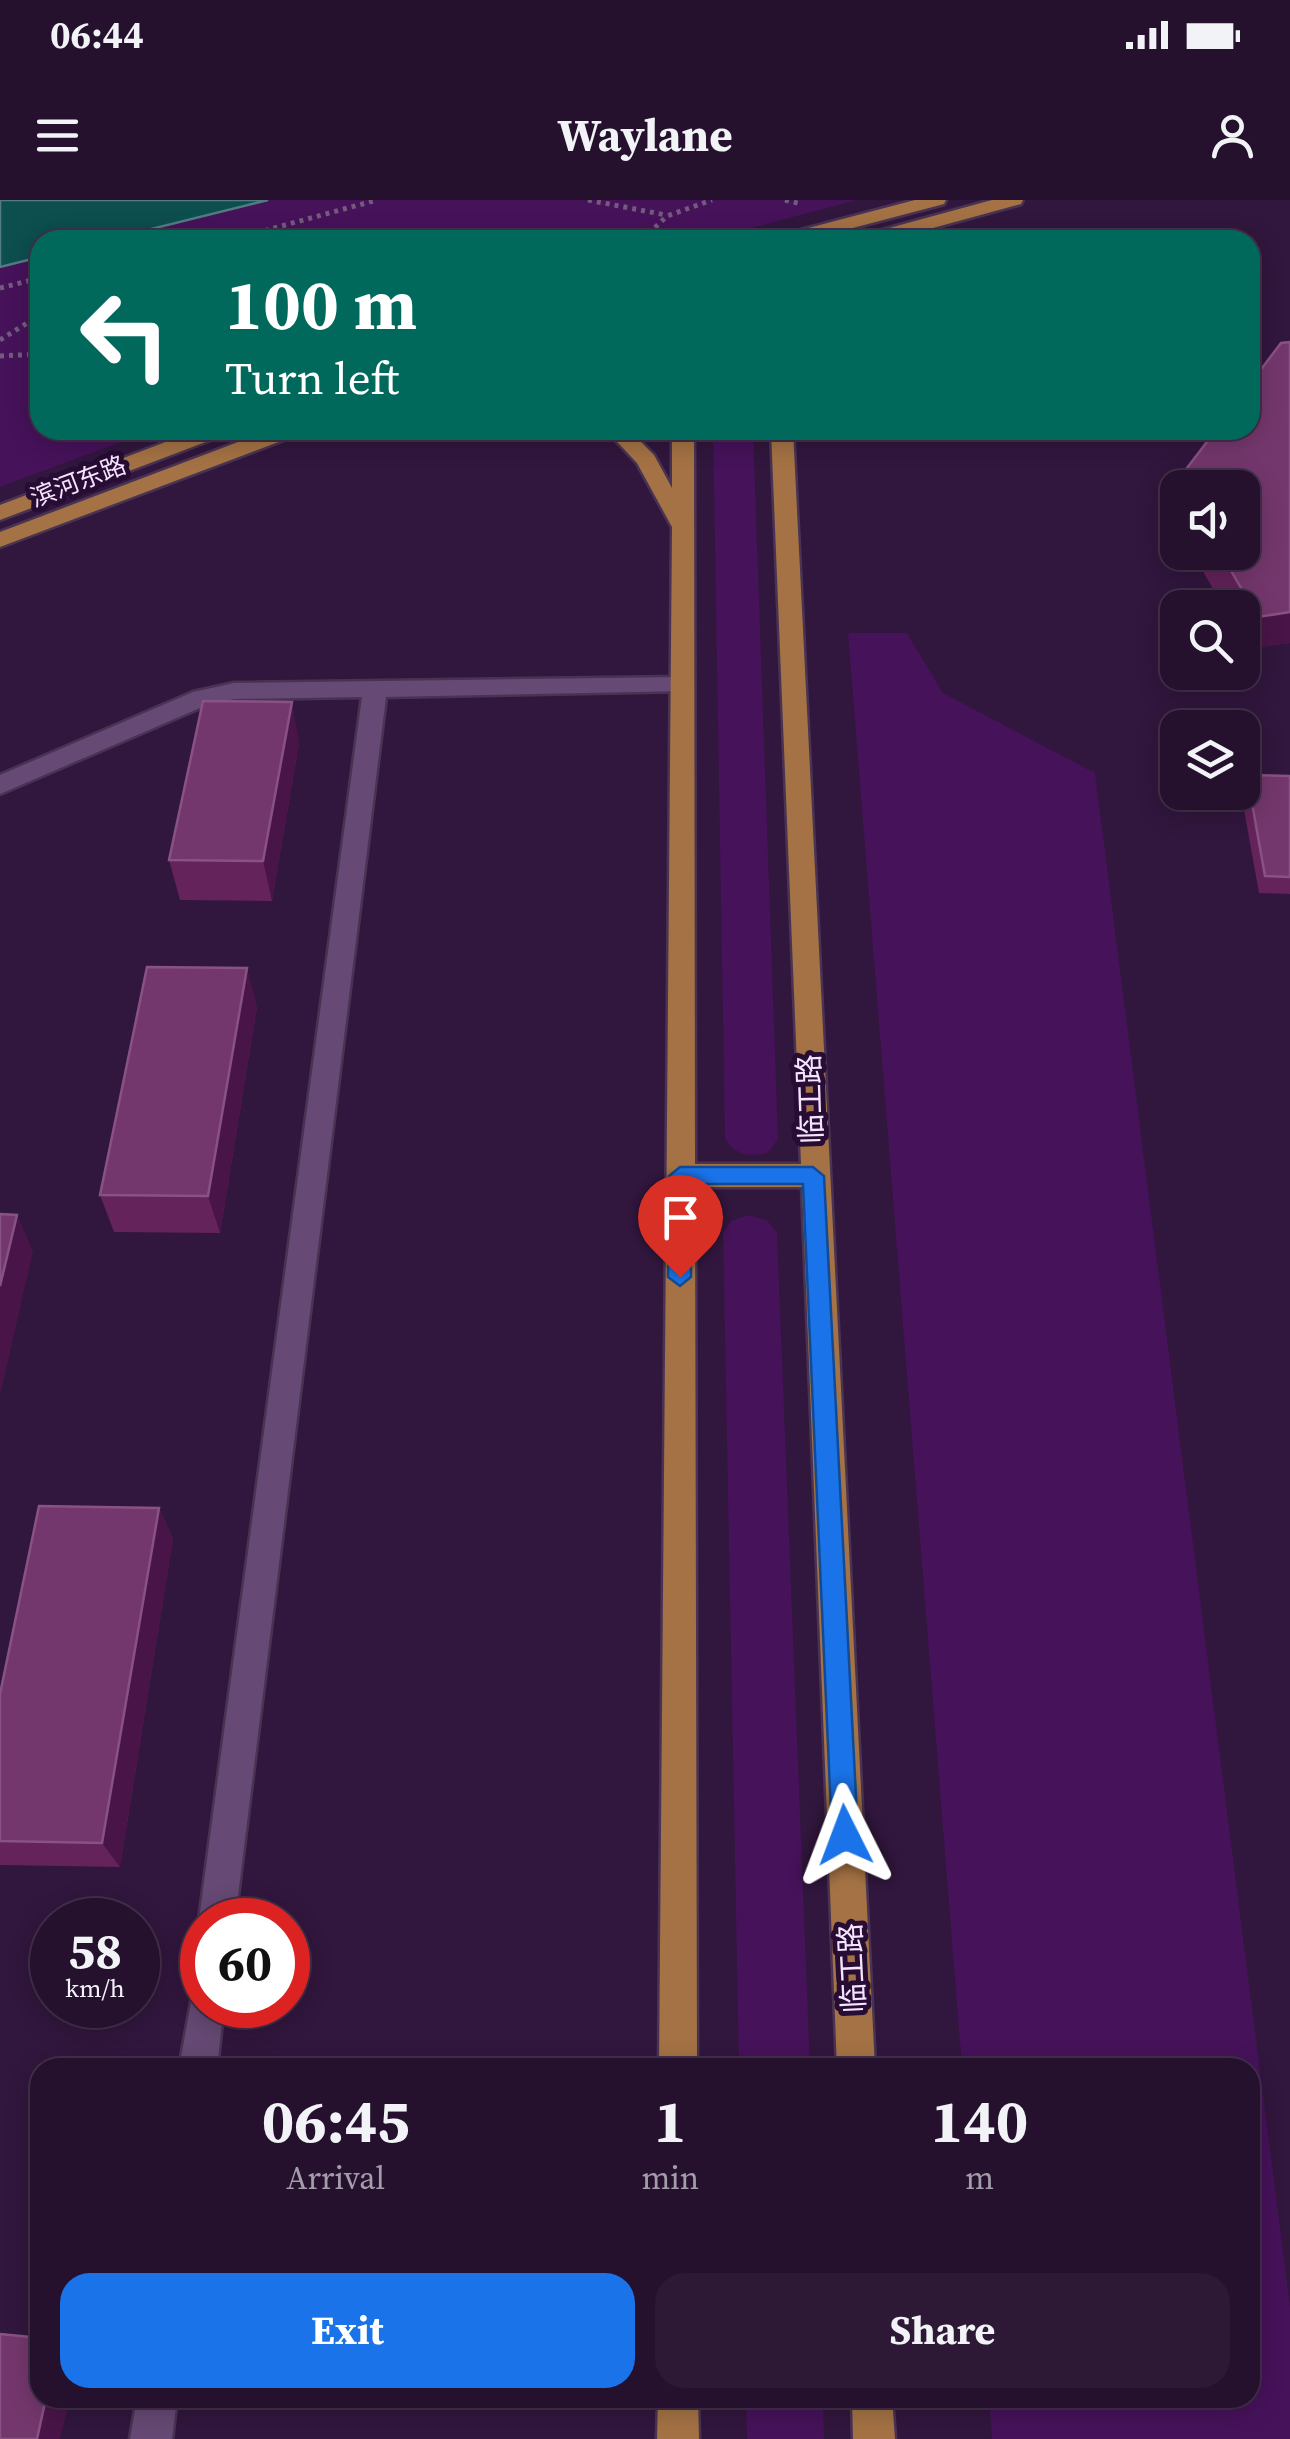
<!DOCTYPE html>
<meta charset="utf-8">
<style>
body{margin:0;font-family:"Source Serif 4","Noto Sans SC",serif;background:#2d1936;color:#f1f3f6;height:100vh;display:flex;flex-direction:column;font-size:38px;white-space:nowrap}
*{box-sizing:border-box;margin:0}
p{font-size:32px;color:#a39daa}
.icon{flex:none;width:55px;height:55px;fill:none;stroke:currentColor;stroke-width:2;stroke-linecap:round;stroke-linejoin:round}
.map{position:relative;flex:1;overflow:hidden}
.sheet{position:absolute;left:30px;top:1858px;width:1230px;height:350px;display:flex;flex-direction:column;background:#25102e;border-radius:30px;box-shadow:0 5px 25px #0003,0 0 0 2px #42304a}
.sheet>*{flex:none}
.hud{position:absolute;left:30px;top:30px;width:1230px;height:210px;border-radius:30px;box-shadow:0 5px 25px #0003,0 0 0 2px #42304a;background:#00695c;color:#fff;overflow:hidden}
.tools{position:absolute;left:1160px;top:270px;display:grid;gap:20px}
.tools a{display:grid;place-items:center;width:100px;height:100px;border-radius:20px;background:#25102e;box-shadow:0 5px 25px #0003,0 0 0 2px #42304a;font-size:50px}
.speed{position:absolute;left:30px;top:1698px;display:flex;gap:20px;font-size:50px;font-weight:700;text-align:center}
.speed>*{display:grid;place-content:center;width:130px;height:130px;border-radius:50%;background:#25102e;box-shadow:0 5px 25px #0003,0 0 0 2px #42304a;line-height:1}
.speed small{font-size:25px;font-weight:400}
.speed .limit{border:15px solid #d22;background:#fff;color:#111}
.pin{position:absolute;display:grid;place-items:center;width:85px;height:85px;color:#fff;margin:-102px -42px;border-radius:50% 50% 50% 0;rotate:-45deg;box-shadow:0 0 10px #0007}
.pin .icon{rotate:45deg}
.me{position:absolute;width:110px;margin:-55px;rotate:357deg;stroke-linejoin:round;filter:drop-shadow(0 0 8px #0008)}
.turn{display:flex;align-items:center;gap:35px;height:210px;padding:0 30px;font-size:45px}
.turn .icon{width:130px;height:130px;stroke-width:2.5}
.turn b{display:block;font-size:70px;line-height:85px}
.eta{display:flex;justify-content:space-evenly;align-items:center;height:170px;text-align:center}
.eta b{font-size:60px;font-weight:700;line-height:70px}
.cta{display:flex;gap:20px;margin-top:auto;padding:20px 30px}
.cta a{flex:1;height:115px;border-radius:30px;background:#1a73e8;color:#fff;font-size:40px;font-weight:700;line-height:115px;text-align:center}
.cta a+a{background:#2d1936;color:#f1f3f6}
.status{display:flex;justify-content:space-between;align-items:center;height:70px;padding:0 50px;background:#25102e;direction:ltr}
.status svg{height:28px;fill:currentColor}
header{display:flex;justify-content:space-between;align-items:center;height:130px;padding:0 30px;background:#25102e;font-size:45px;font-weight:700}
.map>svg:first-child{display:block}
</style>
<div class="status"><b>06:44</b><svg viewBox="0 0 49 12"><path d="M0 12V9h3v3zM5 12V6h3v6zM10 12V3h3v9zM15 12V0h3v12zM26 1h20v11H26zM47 4h2v5h-2z"/></svg></div>
<header><svg class="icon" aria-label="menu" viewBox="0 0 24 24"><path d="M4 6h16M4 12h16M4 18h16"/></svg>Waylane<svg class="icon" aria-label="person" viewBox="0 0 24 24"><circle cx="12" cy="8" r="4"/><path d="M4 21q1-7 8-7t8 7"/></svg></header>
<div class="map">
<svg width="1290" height="2239" viewBox="0 0 1290 2239">
<rect width="100%" height="100%" fill="#31163d"/>
<!-- green -->
<path fill="#46125a" d="M268,0H857L707,40H107Z
M40,57V230H153L0,287V67Z
M713,230H753L778,939L768,953C749,957 737,956 725,939Z
M848,433H907L943,493L1095,573L1290,2107V2239H992L989,2198H1250V1868L962,1867Z
M748,1015L767,1020L777,1033L810,1867H739L723,1033L731,1021Z
M746,2198H823L824,2239H747Z"/>
<!-- water -->
<path fill="#0d4e4e" stroke="#537b83" stroke-width="2.5" d="M0,0H268L107,40H40V57L0,67Z"/>
<g fill="none" stroke-linecap="round" stroke-linejoin="round">
<!-- minor casing -->
<g stroke="#493353" stroke-width="5">
<path id="minor" d="M682,477L690,479L694,485L690,491L386,497L235,1720H202V1728L199,1720L362,497L234,499L207,505L0,594V575L193,492L234,483Z
M202,1788V1805H224L217,1868H179L193,1792Z
M137,2198H177L172,2239H130Z"/>
</g>
<!-- major casing -->
<g stroke="#493353" stroke-width="5">
<path id="major" d="M915,0H946L944,4L807,40H775L778,36Z
M992,0H1023L1021,4L889,40H857L860,36Z
M197,230H227L224,235L0,320V305Z
M270,230H300L297,235L0,347V332Z
M606,230H629L654,255L672,288V230H694L695,964H801L771,230H793L875,1868H837L802,987H695L697,1868H659L672,327L637,263Z
M658,2198H698L699,2239H657Z
M852,2198H892L895,2239H853Z"/>
</g>
<!-- path -->
<path stroke="#735b7e" stroke-width="5" stroke-dasharray="4 5" stroke-linecap="butt" d="M588,0L666,15
M785,0L801,4
M230,40L377,0
M642,40L667,16L712,0
M0,88L40,78
M0,140L40,115
M0,156L40,154"/>
<!-- minor -->
<use href="#minor" fill="#664974" fill-rule="evenodd"/>
<!-- major -->
<use href="#major" fill="#a47244" fill-rule="evenodd"/>
</g>
<!-- wall -->
<path fill="#64235b" d="M1290,142V443L1248,449L1242,440V408H1224L1192,352H1242V288H1178V328L1169,314L1177,281Z
M299,543L272,701L180,700L169,660Z
M1247,575L1290,576V694L1259,693L1241,593L1242,592Z
M257,807L220,1033L114,1032L100,995Z
M159,1308L173,1339L120,1667L0,1665V1494Z"/>
<!-- shaded-wall -->
<path fill="#491548" d="M1290,412V443L1248,449L1258,417Z
M292,502L299,543L272,701L263,661Z
M247,768L257,807L220,1033L208,996Z
M17,1015L33,1051L0,1196V1086Z
M159,1308L173,1339L120,1667L102,1643Z
M46,2198H70L60,2239H37Z"/>
<!-- building -->
<path fill="#74376d" stroke="#885284" stroke-width="2.5" d="M1290,142V412L1258,417L1220,352H1242V288H1181L1177,281L1216,230H1250V184L1281,143Z
M203,501L292,502L263,661L169,660Z
M1247,575L1290,576V677L1265,676Z
M147,767L247,768L208,996L100,995Z
M0,1014L17,1015L0,1086Z
M39,1306L159,1308L102,1643L0,1641V1494Z
M0,2134L40,2138V2198H46L37,2239H0Z"/>
<!-- route -->
<path fill="#1a73e8" stroke="#114b97" stroke-width="2.5" d="M680,967H813L824,976L858,1635L854,1644L845,1648L836,1644L832,1635L803,984H691V1077L680,1086L668,1077L669,976Z"/>
<g text-anchor="middle" dominant-baseline="central" stroke-width="10" stroke-linejoin="round" paint-order="stroke">
<!-- far-street labels -->
<g font-size="25" fill="#f5e4fe" stroke="#270c33">
<text transform="translate(78 281) rotate(-21)">滨河东路</text>
</g>
<!-- street labels -->
<g font-size="30" fill="#f5e4fe" stroke="#270c33">
<text transform="translate(810 899) rotate(-92)">临工路</text>
<text transform="translate(852 1768) rotate(-93)">临工路</text>
</g>
</g>
</svg>
<div class="tools">
<a><svg class="icon" aria-label="sound" viewBox="0 0 24 24"><path d="M4 9h4l5-4v14l-5-4H4zM17 9q2 3 0 6"/></svg></a>
<a><svg class="icon" aria-label="search" viewBox="0 0 24 24"><circle cx="10" cy="10" r="6"/><path d="M15 15l6 6"/></svg></a>
<a><svg class="icon" aria-label="layers" viewBox="0 0 24 24"><path d="M12 4l9 5-9 5-9-5zM3 14l9 5 9-5"/></svg></a>
</div>
<div class="speed"><div>58<small>km/h</small></div><div class="limit">60</div></div>
<div class="pin" style="left:680px;top:1077px;background:#d93025"><svg class="icon" aria-label="arrive" viewBox="0 0 24 24"><path d="M6 21V4h12l-3 4 3 4H6"/></svg></div>
<svg class="me" style="left:845px;top:1635px" viewBox="-20 -20 40 40"><path d="M0-17L14 15 0 8-14 15z" fill="#1a73e8" stroke="#fff" stroke-width="4"/></svg>
<div class="hud">
<div class="turn"><svg class="icon" aria-label="left" viewBox="0 0 24 24"><path d="M17 20v-9H6M10 6l-5 5 5 5"/></svg><div><b>100 m</b>Turn left</div></div>
</div>
<section class="sheet">
<div class="eta">
<div><b>06:45</b><p>Arrival</p></div>
<div><b>1</b><p>min</p></div>
<div><b>140</b><p>m</p></div>
</div>
<div class="cta"><a>Exit</a><a>Share</a></div>
</section>
</div>
